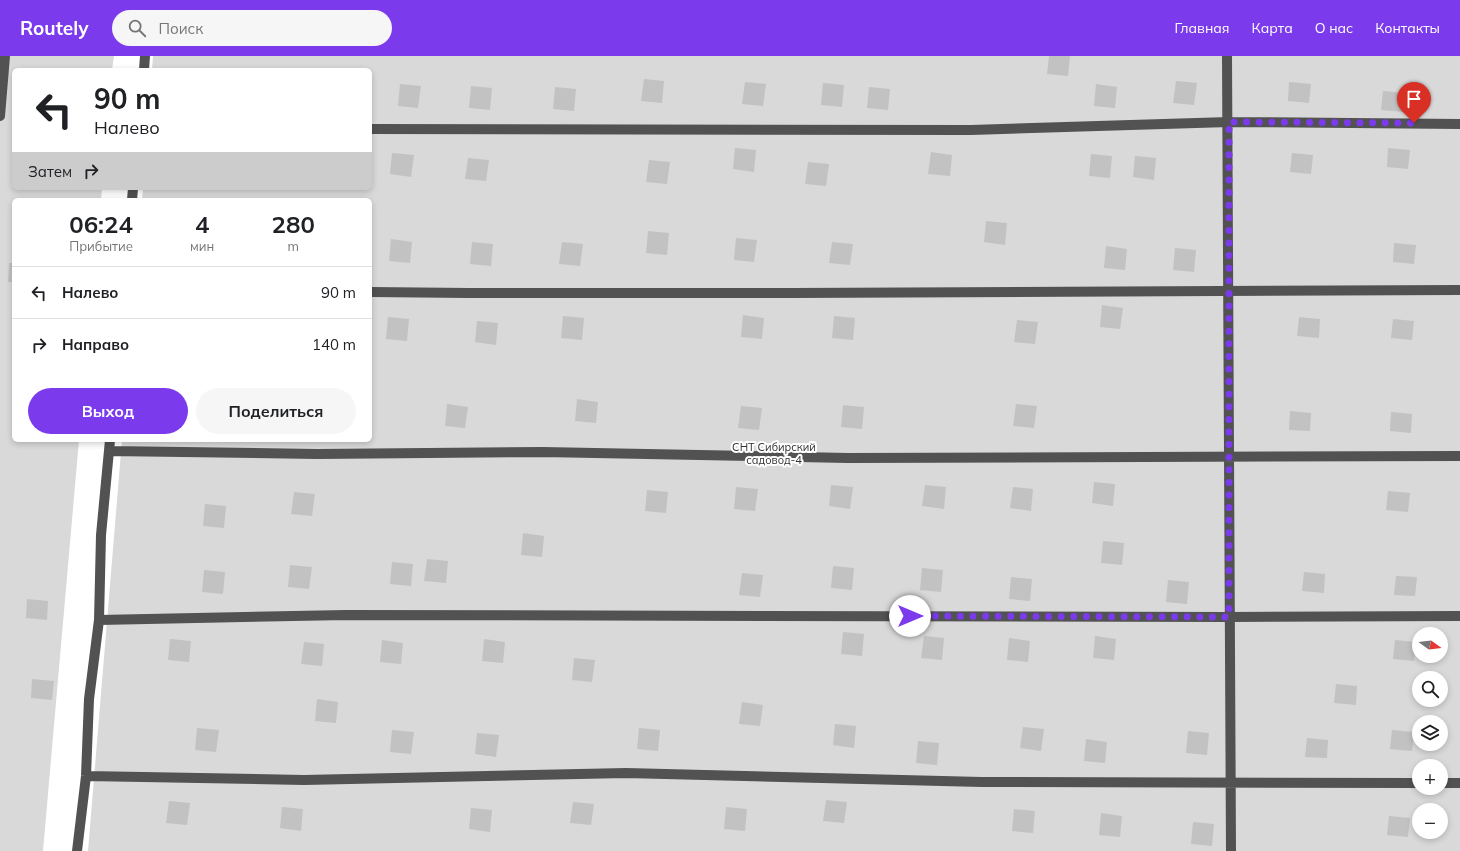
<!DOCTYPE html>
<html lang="ru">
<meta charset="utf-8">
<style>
body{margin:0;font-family:Mulish,sans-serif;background:#f6f6f6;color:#202124;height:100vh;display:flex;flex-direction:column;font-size:15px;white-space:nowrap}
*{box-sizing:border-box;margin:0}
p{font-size:13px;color:#757577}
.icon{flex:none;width:22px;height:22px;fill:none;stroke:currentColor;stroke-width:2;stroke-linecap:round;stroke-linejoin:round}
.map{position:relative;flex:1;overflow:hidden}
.side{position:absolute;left:12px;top:142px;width:360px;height:244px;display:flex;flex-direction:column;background:#fff;border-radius:6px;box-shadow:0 2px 6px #0003}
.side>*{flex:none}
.banner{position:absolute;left:12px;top:12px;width:360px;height:122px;border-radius:6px;box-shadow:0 2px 6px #0003;background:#fff;color:#202124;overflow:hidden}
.needle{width:26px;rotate:105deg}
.tools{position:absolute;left:1412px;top:571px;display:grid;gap:8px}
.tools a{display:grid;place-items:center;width:36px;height:36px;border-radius:50%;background:#fff;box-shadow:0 2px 6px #0003;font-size:20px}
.pin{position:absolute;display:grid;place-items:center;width:34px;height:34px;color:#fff;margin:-41px -17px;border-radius:50% 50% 50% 0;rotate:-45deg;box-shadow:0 0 4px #0007}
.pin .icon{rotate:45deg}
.me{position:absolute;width:44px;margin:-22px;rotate:90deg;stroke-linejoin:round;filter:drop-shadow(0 0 3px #0008)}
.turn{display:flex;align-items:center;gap:14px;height:84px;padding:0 16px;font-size:18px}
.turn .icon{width:52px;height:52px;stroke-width:2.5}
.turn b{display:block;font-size:28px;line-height:34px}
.then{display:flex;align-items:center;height:38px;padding:0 16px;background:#0003;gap:8px;font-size:15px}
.eta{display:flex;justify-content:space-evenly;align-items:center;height:68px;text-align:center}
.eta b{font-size:24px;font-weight:700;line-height:28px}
.primary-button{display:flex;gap:8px;margin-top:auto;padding:8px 16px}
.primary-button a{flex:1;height:46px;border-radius:24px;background:#7c3aed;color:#fff;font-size:16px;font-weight:700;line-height:46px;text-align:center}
.primary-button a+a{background:#f6f6f6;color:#202124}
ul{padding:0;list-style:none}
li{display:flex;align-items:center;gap:12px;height:52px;padding:0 16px;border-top:1px solid #e0e0e0}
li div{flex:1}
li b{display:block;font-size:15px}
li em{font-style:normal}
header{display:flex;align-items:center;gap:24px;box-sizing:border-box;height:56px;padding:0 20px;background:#7c3aed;color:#fff}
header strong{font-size:19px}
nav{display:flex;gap:22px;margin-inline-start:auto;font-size:14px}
.search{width:280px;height:36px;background:#f6f6f6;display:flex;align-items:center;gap:10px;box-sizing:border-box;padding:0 14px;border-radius:22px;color:#757577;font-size:15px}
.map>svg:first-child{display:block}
</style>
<header>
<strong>Routely</strong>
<div class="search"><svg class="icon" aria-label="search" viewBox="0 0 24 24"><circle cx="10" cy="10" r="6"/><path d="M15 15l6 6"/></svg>Поиск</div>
<nav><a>Главная</a><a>Карта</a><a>О нас</a><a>Контакты</a></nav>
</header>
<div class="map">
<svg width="1460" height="795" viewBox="0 0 1460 795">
<rect width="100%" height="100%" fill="#fff"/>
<!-- green -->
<path fill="#d9d9d9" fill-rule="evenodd" d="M0,0H114L112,14H14V132H102L101,144H14V384H79L43,795H0Z
M153,0H1460V795H88L122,384H370V144H142L143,132H370V14H152ZM1419,578H1441V600H1419ZM1419,622H1441V644H1419ZM1419,666H1441V688H1419ZM1419,710H1441V732H1419ZM1419,754H1441V776H1419Z"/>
<!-- building -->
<path fill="#c2c2c2" d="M1049,0H1070L1068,20L1047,18Z
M644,23L664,25L662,47L641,45Z
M1176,25L1197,27L1194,49L1173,47Z
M745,26L766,28L763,50L742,48Z
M1289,26L1311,28L1309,47L1288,45Z
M823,27L844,29L842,51L821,49Z
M400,28L421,30L418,52L398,50Z
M1096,28L1117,31L1115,52L1094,50Z
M471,30L492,32L490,54L469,52Z
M555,31L576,33L574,55L553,53Z
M869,31L890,33L888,54L867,52Z
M1383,35L1404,37L1403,56L1381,54Z
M735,92L756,94L754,116L733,113Z
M1388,92L1410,94L1408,113L1387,111Z
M931,96L952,99L950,120L928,118Z
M392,97L414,99L411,121L390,118Z
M1292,97L1313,99L1311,118L1290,116Z
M1091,98L1112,100L1110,122L1089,120Z
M1135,100L1156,102L1154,124L1133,121Z
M468,102L489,104L486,125L465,123Z
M649,104L670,106L667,128L646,126Z
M808,106L829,108L826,130L805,128Z
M986,165L1007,167L1005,189L984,186Z
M648,175L669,177L667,199L646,197Z
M736,182L757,184L754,206L734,204Z
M391,183L412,186L410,207L389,205Z
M472,186L493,188L491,210L470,208Z
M562,186L583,188L580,210L559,208Z
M832,186L853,188L850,209L829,207Z
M1394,187L1416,189L1414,208L1393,206Z
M1106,190L1127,193L1125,214L1104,212Z
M1175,192L1196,194L1194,216L1173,214Z
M9,207H14V226H8Z
M1102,249L1123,252L1120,273L1100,271Z
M743,259L764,262L762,283L741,281Z
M563,260L584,262L582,284L561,282Z
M834,260L855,262L853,284L832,282Z
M388,261L409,263L407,285L386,283Z
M1299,261L1320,263L1319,282L1297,280Z
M1393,263L1414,265L1412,284L1391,282Z
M1017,264L1038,266L1035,288L1014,286Z
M477,265L498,267L496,289L475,286Z
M577,343L598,346L596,367L575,365Z
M447,348L468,351L465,372L445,370Z
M1016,348L1037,350L1034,372L1013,370Z
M843,349L864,351L862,373L841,371Z
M741,350L762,352L759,374L738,372Z
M1290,355L1311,357L1310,375L1289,374Z
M1391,356L1412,358L1411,377L1390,375Z
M1094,426L1115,428L1113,450L1092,447Z
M831,429L853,431L850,453L829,450Z
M925,429L946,431L944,453L922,450Z
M736,431L758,433L755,455L734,453Z
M1013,431L1033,433L1031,455L1010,452Z
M647,434L668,436L666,457L645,455Z
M1388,435L1410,437L1408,456L1386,454Z
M294,436L315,438L312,460L291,458Z
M205,448L226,450L224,472L203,470Z
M523,477L544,480L542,501L521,499Z
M1103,485L1124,487L1122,509L1101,507Z
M427,503L448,505L446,527L424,525Z
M392,506L413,508L411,530L390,528Z
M290,509L312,511L309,533L288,531Z
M833,510L854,512L852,534L831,532Z
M922,512L943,514L941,536L920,534Z
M204,514L225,516L223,538L202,536Z
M1304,516L1325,518L1324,537L1302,535Z
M742,517L763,519L760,541L739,539Z
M1396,520L1417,521L1415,540L1394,539Z
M1011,521L1032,523L1030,545L1009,543Z
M1168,524L1189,526L1187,548L1166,546Z
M27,543L48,545L47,564L26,562Z
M843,576L864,578L862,600L841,598Z
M924,580L944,582L942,604L921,602Z
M1095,580L1116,583L1114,604L1093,602Z
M1009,582L1030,585L1028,606L1007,604Z
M170,583L191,585L189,606L168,604Z
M484,583L505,586L503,607L482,605Z
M382,584L403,587L401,608L380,606Z
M1395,584L1416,586L1414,605L1393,603Z
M304,586L324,588L322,610L301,608Z
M574,602L595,604L592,626L572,624Z
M32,623L54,625L52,644L31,642Z
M1336,628L1357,630L1356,649L1334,647Z
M317,643L338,646L336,667L315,665Z
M742,646L763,649L760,670L739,668Z
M835,668L856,670L854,692L833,689Z
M1023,671L1044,673L1041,695L1020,692Z
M197,672L219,674L216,696L195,694Z
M639,672L660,674L658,695L637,693Z
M392,674L414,676L411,698L390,696Z
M1392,674L1414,676L1412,695L1390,693Z
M1188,675L1209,677L1207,699L1186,697Z
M477,677L499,679L496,701L475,698Z
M1307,682L1328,684L1327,702L1305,701Z
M1086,683L1107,686L1105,707L1084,705Z
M918,685L939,687L937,709L916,707Z
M826,744L847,746L844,767L823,765Z
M169,745L190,747L187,769L166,767Z
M573,746L594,748L591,769L570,767Z
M282,751L303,753L301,775L280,772Z
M726,751L747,753L745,775L724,773Z
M471,752L492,754L490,776L469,773Z
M1014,753L1035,755L1033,777L1012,775Z
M1101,757L1122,760L1120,781L1099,779Z
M1389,760L1410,762L1408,781L1387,779Z
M1193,766L1214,768L1212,790L1191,788Z"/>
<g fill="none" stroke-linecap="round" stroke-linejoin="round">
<!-- minor -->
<path stroke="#525252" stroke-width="10" d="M1227,0L1231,795
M144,14L145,0
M0,60L5,0
M370,73L971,74L1229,66L1460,68
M132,144L133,132
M370,236L469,237H792L1460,234
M109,395L317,398L543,396L848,402L1460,400
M99,564L346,559L1229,561L1460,560
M86,720L304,724L626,717L982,726L1419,727
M1441,727H1460
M77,795L86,720L89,643L99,564L101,479L110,384"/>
</g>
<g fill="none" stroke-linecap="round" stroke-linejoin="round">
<!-- route -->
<path stroke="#7c3aed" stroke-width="7" stroke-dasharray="0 12.6" d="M910,560L1229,561V66L1414,67"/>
</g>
<g text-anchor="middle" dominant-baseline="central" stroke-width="4" stroke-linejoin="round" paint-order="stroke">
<!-- park labels -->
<g font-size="11" fill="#303030" stroke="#fff">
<text x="774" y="391">СНТ Сибирский<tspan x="774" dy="13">садовод-4</tspan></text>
</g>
</g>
</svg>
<div class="tools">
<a><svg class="needle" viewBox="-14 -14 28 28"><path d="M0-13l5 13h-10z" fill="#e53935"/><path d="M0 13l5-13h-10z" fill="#757577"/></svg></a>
<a><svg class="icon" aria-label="search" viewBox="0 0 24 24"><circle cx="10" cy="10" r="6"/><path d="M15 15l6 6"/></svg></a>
<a><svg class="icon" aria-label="layers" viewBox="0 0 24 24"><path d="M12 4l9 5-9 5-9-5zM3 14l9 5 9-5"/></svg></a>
<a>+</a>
<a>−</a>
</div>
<div class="pin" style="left:1414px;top:67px;background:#d93025"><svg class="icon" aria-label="arrive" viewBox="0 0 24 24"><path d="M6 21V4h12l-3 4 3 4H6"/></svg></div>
<svg class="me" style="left:910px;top:560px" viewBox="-20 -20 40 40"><circle r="19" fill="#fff"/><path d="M0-13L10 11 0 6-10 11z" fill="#7c3aed"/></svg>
<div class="banner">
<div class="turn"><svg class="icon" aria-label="left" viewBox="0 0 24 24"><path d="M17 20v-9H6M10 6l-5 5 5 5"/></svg><div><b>90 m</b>Налево</div></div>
<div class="then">Затем<svg class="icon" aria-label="right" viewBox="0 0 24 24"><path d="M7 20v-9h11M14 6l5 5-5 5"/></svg></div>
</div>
<section class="side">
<div class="eta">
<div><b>06:24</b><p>Прибытие</p></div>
<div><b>4</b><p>мин</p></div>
<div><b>280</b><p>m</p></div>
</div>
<ul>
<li><svg class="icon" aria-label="left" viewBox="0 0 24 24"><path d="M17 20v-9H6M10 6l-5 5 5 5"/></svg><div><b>Налево</b></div><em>90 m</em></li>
<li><svg class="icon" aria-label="right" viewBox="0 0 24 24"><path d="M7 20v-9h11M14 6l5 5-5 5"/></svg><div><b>Направо</b></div><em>140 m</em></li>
</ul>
<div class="primary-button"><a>Выход</a><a>Поделиться</a></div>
</section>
</div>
